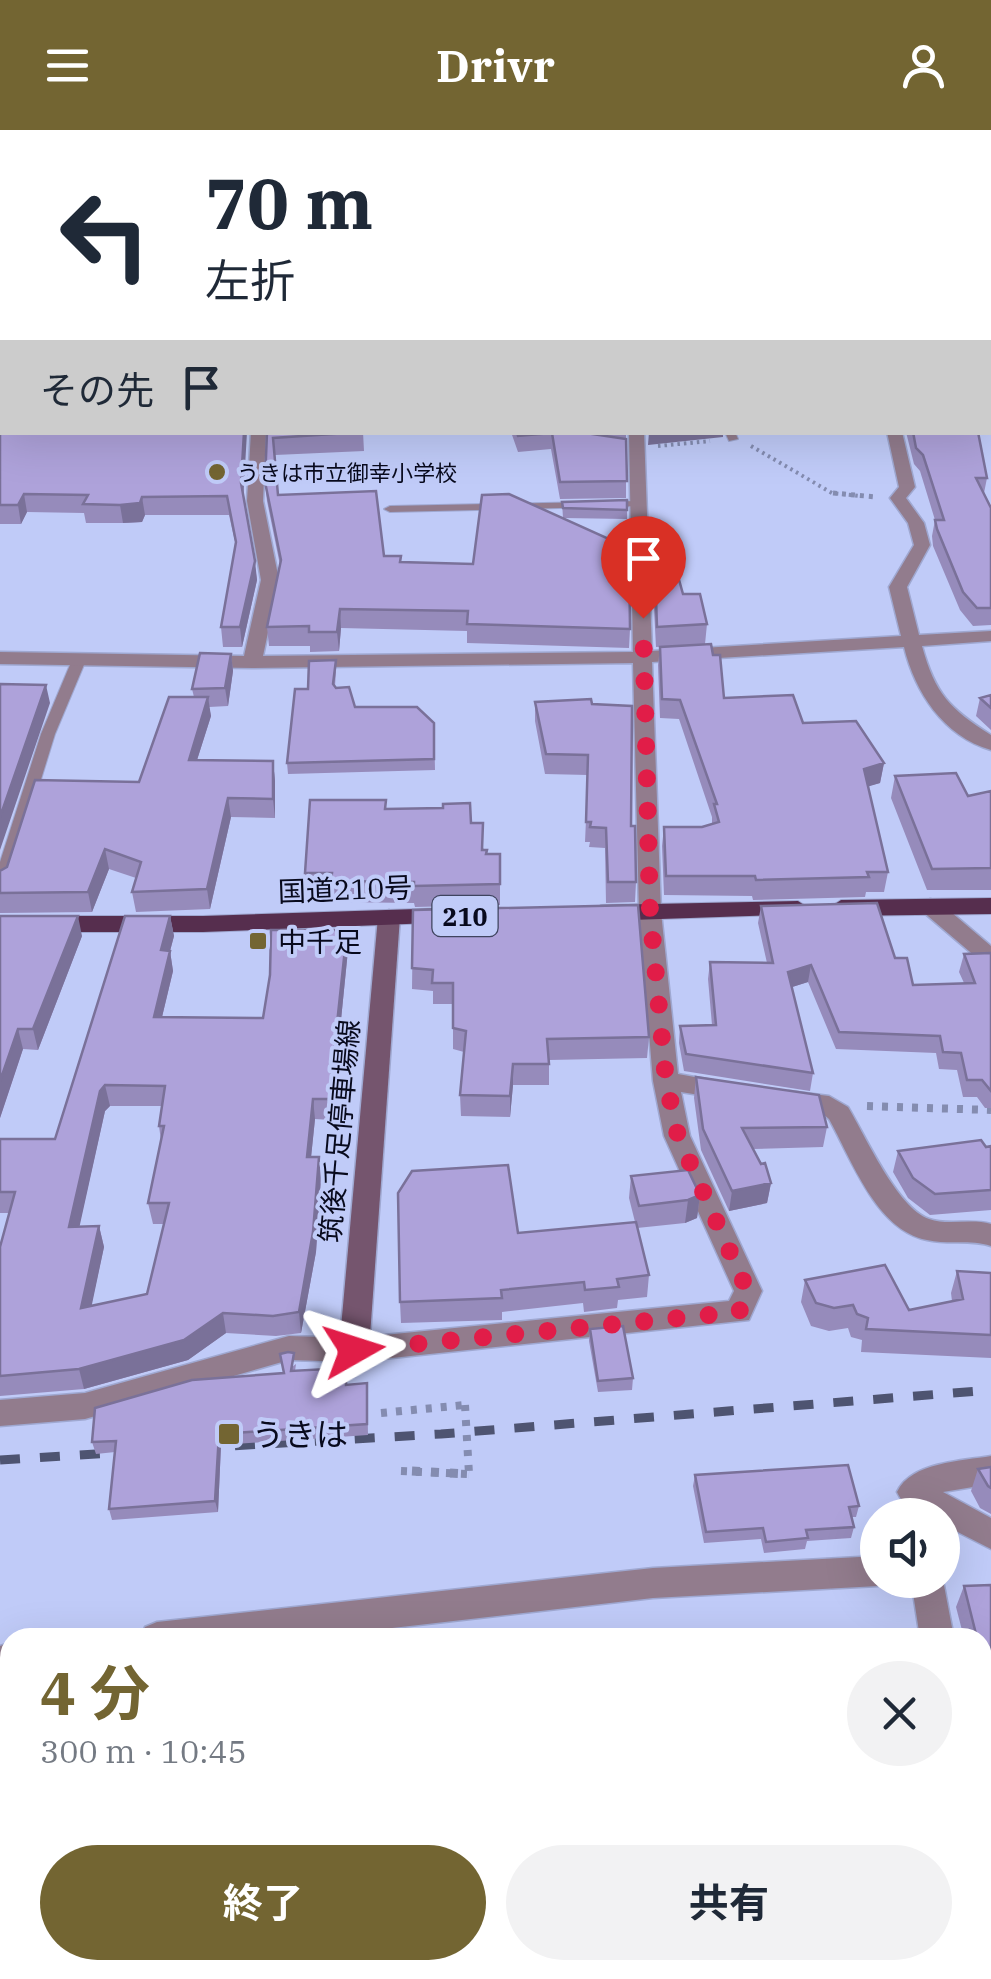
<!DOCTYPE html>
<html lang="ja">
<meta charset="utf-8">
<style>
body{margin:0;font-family:"IBM Plex Serif","Noto Sans JP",serif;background:#f2f2f3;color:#1f2937;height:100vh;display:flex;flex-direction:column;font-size:38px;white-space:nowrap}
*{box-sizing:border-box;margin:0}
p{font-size:32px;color:#747a83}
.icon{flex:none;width:55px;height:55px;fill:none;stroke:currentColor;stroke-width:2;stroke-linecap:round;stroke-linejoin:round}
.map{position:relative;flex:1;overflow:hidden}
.drawer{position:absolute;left:0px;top:1498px;width:992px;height:352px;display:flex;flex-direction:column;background:#fff;border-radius:30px 30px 0 0;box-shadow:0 10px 40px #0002}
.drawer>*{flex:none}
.hud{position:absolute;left:0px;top:0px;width:992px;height:305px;box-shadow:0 10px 40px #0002;background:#fff;color:#1f2937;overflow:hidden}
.controls{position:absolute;left:860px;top:1368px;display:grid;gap:20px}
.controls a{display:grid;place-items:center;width:100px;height:100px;border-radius:50%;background:#fff;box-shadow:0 10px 40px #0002;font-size:50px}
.pin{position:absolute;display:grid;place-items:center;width:85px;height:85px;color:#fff;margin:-102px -42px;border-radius:50% 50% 50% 0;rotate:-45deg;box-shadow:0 0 10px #0007}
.pin .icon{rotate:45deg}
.me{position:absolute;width:110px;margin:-55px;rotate:84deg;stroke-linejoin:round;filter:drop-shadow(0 0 8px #0008)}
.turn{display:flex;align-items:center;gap:35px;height:210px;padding:0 40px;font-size:45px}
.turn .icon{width:130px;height:130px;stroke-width:2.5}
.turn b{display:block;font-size:70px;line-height:85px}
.then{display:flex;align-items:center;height:95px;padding:0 40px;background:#0003;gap:20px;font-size:38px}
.round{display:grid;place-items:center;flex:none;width:105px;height:105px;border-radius:52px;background:#f2f2f3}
.overview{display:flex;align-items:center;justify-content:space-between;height:170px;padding:0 40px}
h1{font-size:60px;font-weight:700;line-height:75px;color:#736532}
.action{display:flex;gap:20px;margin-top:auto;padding:20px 40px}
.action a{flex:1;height:115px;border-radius:60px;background:#736532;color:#fff;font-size:40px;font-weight:700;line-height:115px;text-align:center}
.action a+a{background:#f2f2f3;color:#1f2937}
header{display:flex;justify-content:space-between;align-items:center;height:130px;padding:0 40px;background:#736532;color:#fff;font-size:45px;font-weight:700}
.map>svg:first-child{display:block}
</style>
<header><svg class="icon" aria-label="menu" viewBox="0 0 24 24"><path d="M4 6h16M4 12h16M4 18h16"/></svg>Drivr<svg class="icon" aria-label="person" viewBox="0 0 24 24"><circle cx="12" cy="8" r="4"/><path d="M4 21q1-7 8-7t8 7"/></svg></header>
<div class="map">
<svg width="991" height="1849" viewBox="0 0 991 1849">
<rect width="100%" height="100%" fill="#c0cbf8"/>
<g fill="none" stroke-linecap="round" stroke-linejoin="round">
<!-- river -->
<path fill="#348c9f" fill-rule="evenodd" d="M348,0H405L407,2H350Z
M990,27H991V43H990Z"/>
<!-- service casing -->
<g stroke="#9fa8d1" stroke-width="2">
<path id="service" d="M725,302H735L738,309L729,311Z
M639,371L643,372V376L390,382L384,379L390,376Z
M79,526L86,530L55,604L8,756L0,761V732L41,604L72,530Z"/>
</g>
<!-- minor casing -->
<g stroke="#9fa8d1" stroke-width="3">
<path id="minor" d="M990,60H991V66H990Z
M0,121H2V129H0Z
M990,234H991V242H990Z
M251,302H266L263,371L279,450L263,526L633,522L629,302H644L652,521L901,506L889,457L914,415L908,393L890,368L899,357L887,302H902L915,357L906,368L924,393L930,415L907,457L919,505L991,501V511L922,516C935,564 950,579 991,605V620C943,606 915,562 904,517L652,532L661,782L678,944L739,955L743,961L739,967L730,970L681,962L690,1006L762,1161L749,1190L354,1232L289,1230L85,1289L0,1296V1270L85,1263L289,1206L354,1208L729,1171L734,1161L664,1006L653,951L639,782L633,533L252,538L0,534V522L244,526L261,450L247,371Z
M930,769L938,771L991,816V835L983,833L922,781L919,776Z
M789,961L829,966L848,977C865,1005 897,1078 929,1089C948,1096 971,1088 991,1094V1116C970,1109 949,1115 927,1110C876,1100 852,1030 829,989L822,983L780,976L776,970L780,964Z
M991,1326V1354L943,1362L991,1388V1419L942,1394V1385C924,1385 905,1380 897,1362C911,1332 962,1331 991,1326Z
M878,1426V1450H891L878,1456L653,1468L305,1508H140L145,1497L157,1492L653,1438Z
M942,1445L954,1508H920L911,1450H942Z
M10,1513V1545L0,1548V1516Z
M982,1793L991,1796V1849H975L971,1840H982Z"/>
</g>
<!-- tertiary casing -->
<g stroke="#9fa8d1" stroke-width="3">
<path id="tertiary" d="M0,1580L10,1585V1622L0,1618Z
M18,1840H58L56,1849H16Z"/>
</g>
<!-- secondary casing -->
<g stroke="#9fa8d1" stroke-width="3">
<path id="secondary" d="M389,780L400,787L369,1220L365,1229L354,1232L343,1229L339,1220L378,787Z"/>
</g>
<!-- trunk casing -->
<g stroke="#9fa8d1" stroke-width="2">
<path id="trunk" d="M991,768V784L841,786L829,778L841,770Z
M798,771L810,779L807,784L601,791L589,783L601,775Z
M448,778L457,780L461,786L457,792L203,802H0V786H203Z"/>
</g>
<!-- path-far3 -->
<path stroke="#848cb0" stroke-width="4" stroke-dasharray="2.5 4" stroke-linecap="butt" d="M658,316L710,311
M751,316L832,363L861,366"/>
<!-- path-far2 -->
<path stroke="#848cb0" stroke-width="5" stroke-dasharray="4 5" stroke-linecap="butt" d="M833,363L876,367"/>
<!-- path-far1 -->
<path stroke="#848cb0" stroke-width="8" stroke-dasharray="6 9" stroke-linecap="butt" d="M867,976L991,980
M381,1283L465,1275
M401,1341L468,1344"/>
<!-- path -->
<path stroke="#848cb0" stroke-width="9" stroke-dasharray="8 11" stroke-linecap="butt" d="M412,1341L469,1344"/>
<!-- service -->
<use href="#service" fill="#927c8d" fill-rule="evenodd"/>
<!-- minor -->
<use href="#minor" fill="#927c8d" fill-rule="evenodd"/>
<!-- tertiary -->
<use href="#tertiary" fill="#927c8d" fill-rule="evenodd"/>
<!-- secondary -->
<use href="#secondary" fill="#75556e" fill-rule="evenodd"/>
<!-- trunk -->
<use href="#trunk" fill="#562e4e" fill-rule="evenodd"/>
<!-- rail -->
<path stroke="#4e5471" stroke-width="9" stroke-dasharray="20 20" stroke-linecap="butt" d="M195,1318L441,1304L991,1260
M0,1330L145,1321"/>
<!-- path-bridge -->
<path stroke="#848cb0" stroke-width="8" stroke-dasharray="6 9" stroke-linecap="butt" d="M465,1275L469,1344"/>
</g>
<!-- wall -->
<path fill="#968bbb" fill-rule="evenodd" d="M0,226L2,302L244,366L257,450L242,517H223L221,497L236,416L229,385H145L142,392L123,393H86L84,383L27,382L21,394H0Z
M267,302H363L364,321L275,325L278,365L384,426H401V432L630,499L629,518L467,513V501L341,498L339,521L310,522V516H269L267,497L280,435L267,371L265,352Z
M511,302H579L591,305L588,302H626V368L560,369L551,319L518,322Z
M906,302H978L987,348L984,363L991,378V495L973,496L960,480L933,416L932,406L935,390L920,341L914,334Z
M627,370V389L563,388L562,372Z
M655,439L707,494L705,514L656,517L653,459Z
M660,517L724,568L803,593L884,633L880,653L868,656L888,742L884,762H866L865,767L753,770L752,766L664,765L662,716L664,697H702L712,694V687L679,589L660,588L658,535Z
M231,524L233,541L228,576L209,577L211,586L197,630L273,631L275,651V688L231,687L210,779L136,782L132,762L136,748L109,739L92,782L0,783V741L139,652L194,567L192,559Z
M336,541L335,556L355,577L434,593L435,640L288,644L287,633L308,559Z
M991,565V600L976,586L980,568Z
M591,569L631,696L636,752L635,772L606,773L605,718L589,717L590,712H585L588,645L545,644L535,591V572Z
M895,646L968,666L991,661V760H927L891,668Z
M386,679L471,693L486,724H500V775L415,777L414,773L332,772V764H307L305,743Z
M761,776L895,828L913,855L964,853L959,842L964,824L991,823V978H985L977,967H963L957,940L939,939L936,923L836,919L808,852L792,857L813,943L810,961L684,941L679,913L680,896L712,895L708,849L710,832L767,833L758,793Z
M413,780L649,907L647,928L549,930V955H513L510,987L461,986L460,965L464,922L453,919V874H433V861L412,859Z
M0,786L82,806L38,920L23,919L0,988Z
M170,786L174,806L170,821L173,841L162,887L263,888L347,800L348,820L331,990L315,989L311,1027H319L321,1047L316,1122L301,1203L276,1206L226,1203L188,1230L84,1259L0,1266V1117L10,1083H0V1009H55ZM110,976H162L159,996L161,1011L148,1073L153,1094H164L147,1164L91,1176L104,1117L99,1096H79L105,981Z
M696,947L827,997L823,1017L753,1019L771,1053L767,1073L729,1081L701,1020L694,968Z
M991,1016V1080L930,1085L908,1068L893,1042L898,1021Z
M631,1046L700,1065L697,1088L685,1093L637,1098L649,1145L647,1167L618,1170L617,1178L584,1182L583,1173L502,1182V1190L401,1193L400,1172L518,1103L635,1092L629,1068Z
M957,1141L991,1143V1228L861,1222L862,1210L851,1207L848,1198L829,1201L811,1196L801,1172L805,1150L909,1180L952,1171L951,1163Z
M590,1199L633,1248L632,1260L598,1262L589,1211Z
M296,1234L295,1241L347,1255L367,1253L368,1305L221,1315L218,1382L112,1390L109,1379L115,1322L96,1324L92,1312L284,1243Z
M991,1337V1384L980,1378L971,1361L978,1339Z
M695,1345L859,1376L856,1387H852L854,1397L851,1408L807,1411L805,1419L764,1423L761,1409L704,1413L693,1356Z
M991,1455V1554L982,1553V1508H964L956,1477L964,1456Z
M991,1680V1705L988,1686Z
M705,1840H870L871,1849H706Z"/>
<!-- shaded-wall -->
<path fill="#7a7199" d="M2,157V171L0,173V159Z
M2,198V212L0,215V200Z
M244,302H247L243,372L241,353Z
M649,302H723V307L648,315Z
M24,364L27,382L21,394L18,375Z
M142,367L145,385L142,392L123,393L120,375Z
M255,431L257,450L242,517L240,497Z
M340,479L341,498L339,521L337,502Z
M231,524L233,541L228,576L225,558Z
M46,555L50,573L0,720V687Z
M208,567L211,586L191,649L189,630Z
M273,631L275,651V688L273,669Z
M884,633L880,653L860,659L864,639Z
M228,668L231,687L210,779L207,759Z
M105,719L109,739L92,782L88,762Z
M78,786L82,806L38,920L33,899Z
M170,786L174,806L170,821L173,841L157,908L154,887L161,820Z
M347,800L348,820L331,990L329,969Z
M811,835L808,852L786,859L788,842Z
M18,899L23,919L0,988V951Z
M513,934V955L510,987V966Z
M105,955L110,976L105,981L75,1117L69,1097L100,961Z
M313,969L315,989L309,1047L307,1027Z
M319,1027L321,1047L316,1122L301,1203L299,1182Z
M771,1053L767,1073L729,1081L732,1061Z
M700,1065L697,1088L685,1093L688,1070Z
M99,1096L104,1117L87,1198L81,1178Z
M223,1183L226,1203L188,1230L84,1259L79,1239Z
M219,1304L221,1315L218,1382L215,1371Z"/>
<!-- building -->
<path fill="#aea2da" stroke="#7a7199" stroke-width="2.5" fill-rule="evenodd" d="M0,0H161L160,2H2V33H0Z
M0,44H2V109L0,108Z
M2,133V157L0,159V135Z
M2,179V198L0,200V183Z
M0,226H2V302H244L241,353L255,431L240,497H221L236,412L227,366L142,367L140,373L120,375L83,374L88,365L24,364L18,375H0Z
M267,302H363L273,308L278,365L376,361L384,426H401L400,432L473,434L482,365L509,364L629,418L630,499L467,494L468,481L340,479L337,502H309V496L267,497L281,430L265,352Z
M517,302H579L626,309L627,351L560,352L552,303L518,306Z
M913,302H978L987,348H976L991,378V478H977L963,462L937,399L935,390H944L923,325L916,318Z
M627,370V380L563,378L562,372Z
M655,439H676L683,464H700L707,494L657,497Z
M711,514L713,525H720L724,568L793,565L803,593L856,591L884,633L864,639L888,742H867L869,747L756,750L755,746H666L664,697H702L719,692L714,674H717L680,570L662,569L660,517Z
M200,523L231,524L225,558L192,559Z
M336,530L333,554L336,558L349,557L355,577H417L434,593V629L287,633L295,559H308L309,531Z
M0,554L46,555L0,687Z
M991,565V578L980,568Z
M169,567H208L189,630L273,631V669L228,668L207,759L132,762L141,732L105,719L88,762L0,763V741L7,737L35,650L139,652Z
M591,569L592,574L632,576L631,696H635L636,752H608L606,698L590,697L591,692H586L588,625L546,624L535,572Z
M956,643L968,666L991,661V738L932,739L895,646Z
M310,670H386L385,679L443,678V674L470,673L471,693H483L482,720H487L486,724H500V754L414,756V752L331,751L332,743H305Z
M877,773L895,828H907L913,855L975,853L964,824L991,823V961L982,950H967L961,923L943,922L940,906L839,902L811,835L788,842L813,943L686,924L680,896L716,895L710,832L773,833L761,776Z
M638,775L649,907L547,909L549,934H513L510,966L460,965L466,901L453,898V853H432L433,840L412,838L413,780Z
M0,786H78L33,899H18L0,951Z
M125,786H170L161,820L170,821L154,887L263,888L270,845L271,800H347L329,969H313L307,1027H319L313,1102L299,1182L273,1186L223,1183L184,1210L79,1239L0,1246V1117L15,1062H0V1009H55ZM105,955L165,956L159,996H164L148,1073H169L147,1164L81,1178L99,1096L69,1097L100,961Z
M696,947L819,965L827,997L742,998L761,1034L765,1033L771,1053L732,1061L703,999Z
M981,1010L986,1017L991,1016V1060L935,1064L913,1048L898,1021Z
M508,1035L518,1103L636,1092L649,1145L617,1149L619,1157L585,1160L584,1152L501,1160L502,1168L400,1172L398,1063L412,1041Z
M688,1040L700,1065L688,1070L639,1076L631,1046Z
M885,1135L909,1180L963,1169L957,1141L991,1143V1205L866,1199L868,1188L857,1184L853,1175L834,1178L816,1173L805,1150Z
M623,1196L633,1248L598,1251L590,1199Z
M288,1222L294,1223L291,1241L346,1238V1255L367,1253V1294L219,1304L215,1371L109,1379L116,1311L92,1312L95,1278L192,1250L284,1243L280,1224Z
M848,1335L859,1376L849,1377L854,1397L806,1400L808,1408L766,1412L763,1398L706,1402L695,1345Z
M991,1337V1358L988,1356L978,1339Z
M991,1455V1533L983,1531L982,1508H977L964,1456Z
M711,1840H870L871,1849H711Z"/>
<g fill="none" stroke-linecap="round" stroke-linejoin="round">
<!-- route -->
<path stroke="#e11d48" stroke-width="18" stroke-dasharray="0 32.4" d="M354,1220L739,1182L748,1162L678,1006L666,951L650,782L643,488"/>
</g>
<!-- markers -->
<g fill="#736532" stroke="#c0cbf8" stroke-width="4">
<circle cx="217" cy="342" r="10"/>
<rect x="248" y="801" width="20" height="20" rx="5"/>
<rect x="217" y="1292" width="24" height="24" rx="5"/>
</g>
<g text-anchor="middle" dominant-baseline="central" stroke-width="8" stroke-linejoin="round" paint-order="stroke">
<!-- far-poi labels -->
<g font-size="22" fill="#080a1d" stroke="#c0cbf8" text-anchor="start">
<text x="237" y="342">うきは市立御幸小学校</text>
</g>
<!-- shield labels -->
<rect fill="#c0cbf8" stroke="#3f445f" stroke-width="2.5" x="432.5" y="766" width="65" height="40" rx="8"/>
<g font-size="25" font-weight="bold" fill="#080a1d">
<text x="465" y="786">210</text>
</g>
<!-- street labels -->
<g font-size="28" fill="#080a1d" stroke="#c0cbf8">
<text transform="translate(345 759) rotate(-2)">国道210号</text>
<text transform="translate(339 1001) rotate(-85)">筑後千足停車場線</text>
</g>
<!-- poi labels -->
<g font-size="28" fill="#080a1d" stroke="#c0cbf8" text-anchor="start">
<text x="278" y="811">中千足</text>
</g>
<!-- near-poi labels -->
<g font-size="32" fill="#080a1d" stroke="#c0cbf8" text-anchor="start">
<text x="252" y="1304">うきは</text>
</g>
</g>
</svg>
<div class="controls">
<a><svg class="icon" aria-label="sound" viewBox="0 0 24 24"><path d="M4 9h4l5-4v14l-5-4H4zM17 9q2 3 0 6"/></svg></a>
</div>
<div class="pin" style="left:643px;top:488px;background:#d93025"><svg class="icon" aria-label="arrive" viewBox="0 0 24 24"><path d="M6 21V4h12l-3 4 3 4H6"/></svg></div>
<svg class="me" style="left:354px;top:1220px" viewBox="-20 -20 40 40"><path d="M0-17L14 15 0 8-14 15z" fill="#e11d48" stroke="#fff" stroke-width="4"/></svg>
<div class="hud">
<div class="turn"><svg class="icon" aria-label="left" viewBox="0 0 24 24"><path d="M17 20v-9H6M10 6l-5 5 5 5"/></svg><div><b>70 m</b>左折</div></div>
<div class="then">その先<svg class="icon" aria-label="arrive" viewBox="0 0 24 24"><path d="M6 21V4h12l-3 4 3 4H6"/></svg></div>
</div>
<section class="drawer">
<div class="overview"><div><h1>4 分</h1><p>300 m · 10:45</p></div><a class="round"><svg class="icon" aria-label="close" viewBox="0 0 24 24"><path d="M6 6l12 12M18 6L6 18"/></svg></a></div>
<div class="action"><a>終了</a><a>共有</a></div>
</section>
</div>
